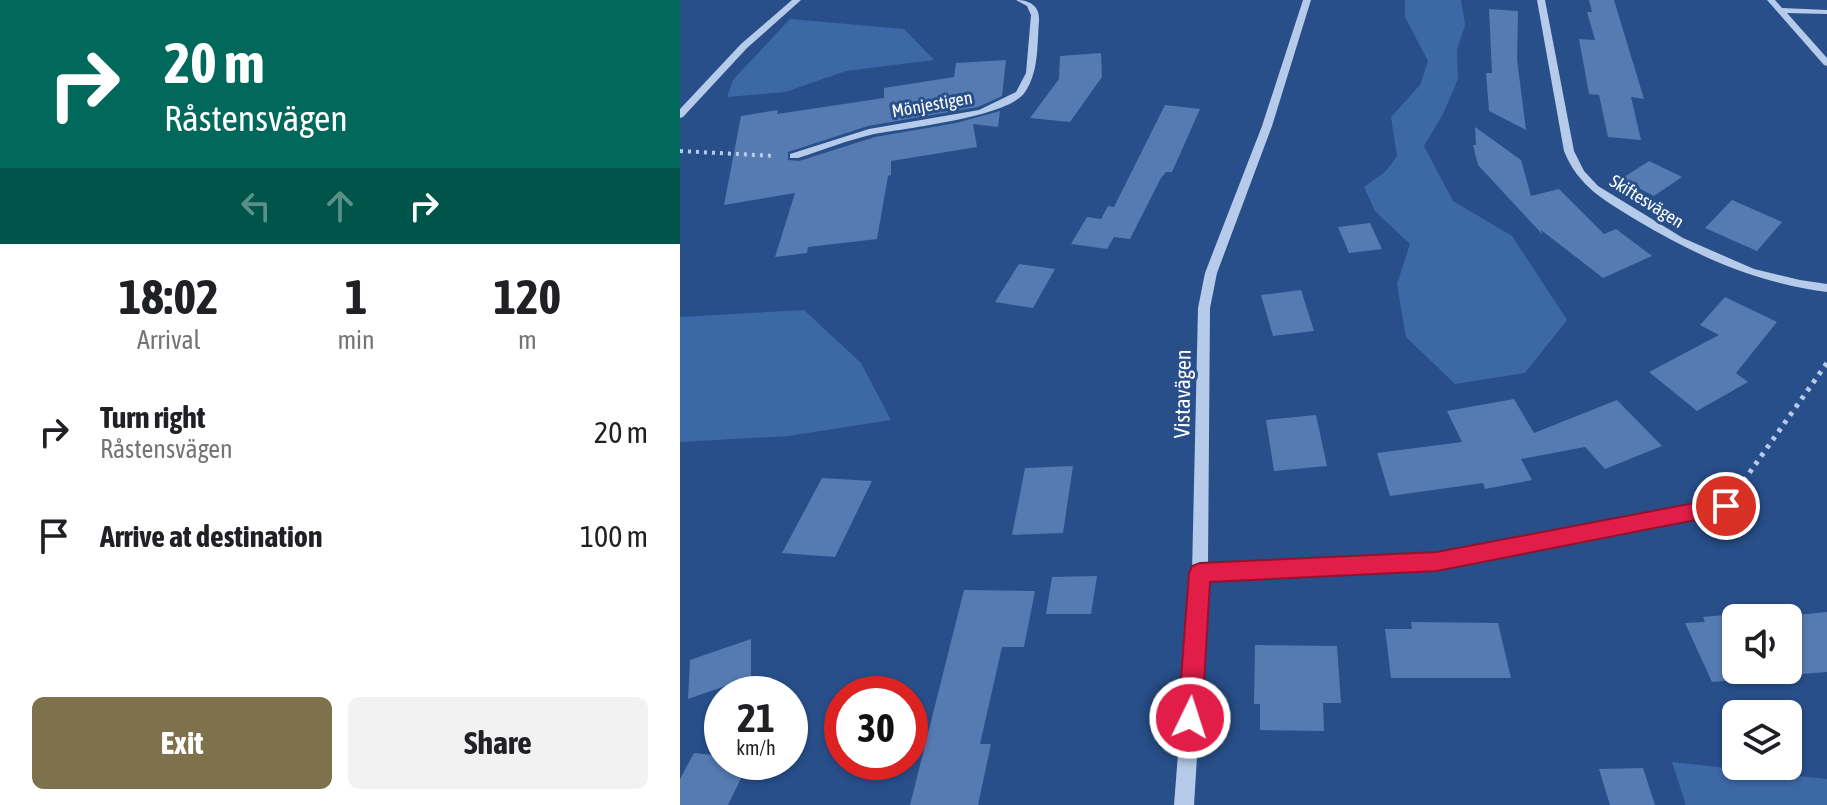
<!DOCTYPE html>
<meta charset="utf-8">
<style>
body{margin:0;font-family:"Asap Condensed",sans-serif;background:#f2f2f2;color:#202124;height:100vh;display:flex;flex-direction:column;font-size:30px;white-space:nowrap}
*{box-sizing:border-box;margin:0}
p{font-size:26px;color:#757577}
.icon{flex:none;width:44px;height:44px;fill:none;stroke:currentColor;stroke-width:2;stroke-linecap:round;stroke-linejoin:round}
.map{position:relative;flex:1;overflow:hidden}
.panel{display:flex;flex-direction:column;background:#fff;width:680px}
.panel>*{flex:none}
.top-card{background:#00695c;color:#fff;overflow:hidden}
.fabs{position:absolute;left:1042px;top:604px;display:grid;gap:16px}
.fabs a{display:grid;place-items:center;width:80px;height:80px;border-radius:12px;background:#fff;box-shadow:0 2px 6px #0004;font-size:40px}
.speed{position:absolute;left:24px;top:676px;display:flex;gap:16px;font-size:40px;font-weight:700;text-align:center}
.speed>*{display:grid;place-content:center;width:104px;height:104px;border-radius:50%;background:#fff;box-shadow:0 2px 6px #0004;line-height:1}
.speed small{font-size:20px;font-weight:400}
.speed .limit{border:12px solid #d22;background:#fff;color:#111}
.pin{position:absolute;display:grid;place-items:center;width:68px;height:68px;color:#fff;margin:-34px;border:4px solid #fff;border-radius:50%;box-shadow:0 2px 8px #0007}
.me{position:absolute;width:88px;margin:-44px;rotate:4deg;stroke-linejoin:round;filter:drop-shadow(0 0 6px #0008)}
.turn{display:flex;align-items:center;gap:28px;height:168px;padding:0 32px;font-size:36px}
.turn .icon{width:104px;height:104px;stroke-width:2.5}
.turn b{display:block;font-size:56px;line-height:68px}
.lanes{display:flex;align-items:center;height:76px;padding:0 32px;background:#0003;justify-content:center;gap:40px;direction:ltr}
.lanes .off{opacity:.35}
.eta{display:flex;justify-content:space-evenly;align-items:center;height:136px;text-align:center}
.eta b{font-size:48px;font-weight:700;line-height:56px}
.action{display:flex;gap:16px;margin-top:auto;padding:16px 32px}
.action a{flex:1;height:92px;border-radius:12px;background:#7e724c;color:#fff;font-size:32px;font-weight:700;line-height:92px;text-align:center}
.action a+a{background:#f2f2f2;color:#202124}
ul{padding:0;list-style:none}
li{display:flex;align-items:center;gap:24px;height:104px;padding:0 32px}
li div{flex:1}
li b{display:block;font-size:30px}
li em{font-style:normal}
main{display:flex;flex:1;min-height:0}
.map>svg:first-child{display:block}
</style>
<main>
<section class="panel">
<div class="top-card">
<div class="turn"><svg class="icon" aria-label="right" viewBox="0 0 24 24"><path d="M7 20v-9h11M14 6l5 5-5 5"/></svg><div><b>20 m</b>Råstensvägen</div></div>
<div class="lanes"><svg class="icon off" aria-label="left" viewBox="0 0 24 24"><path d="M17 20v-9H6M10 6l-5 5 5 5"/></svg><svg class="icon off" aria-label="ahead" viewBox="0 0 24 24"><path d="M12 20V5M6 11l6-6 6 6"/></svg><svg class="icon" aria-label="right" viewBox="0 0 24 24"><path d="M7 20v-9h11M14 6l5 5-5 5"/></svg></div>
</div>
<div class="eta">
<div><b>18:02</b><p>Arrival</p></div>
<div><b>1</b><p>min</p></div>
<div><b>120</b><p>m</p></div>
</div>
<ul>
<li><svg class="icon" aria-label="right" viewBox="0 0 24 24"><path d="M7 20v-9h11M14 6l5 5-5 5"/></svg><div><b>Turn right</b><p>Råstensvägen</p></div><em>20 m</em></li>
<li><svg class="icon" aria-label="arrive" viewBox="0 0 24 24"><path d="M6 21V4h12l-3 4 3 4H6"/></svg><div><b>Arrive at destination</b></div><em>100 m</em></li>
</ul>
<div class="action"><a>Exit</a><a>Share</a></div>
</section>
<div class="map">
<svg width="1147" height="805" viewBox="0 0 1147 805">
<rect width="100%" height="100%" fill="#284f8a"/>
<!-- green -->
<path fill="#3d68a6" d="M725,0H781L785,25L777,50L778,79L764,112L744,146L773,201L832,236L887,320L845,373L775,384L726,337L717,284L730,244L695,211L684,187L706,171L717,156L711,117L740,85L748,61L725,17Z
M110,19L224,29L254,60L166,71L105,92L47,97L53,80Z
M124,310L181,363L211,420L108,436L0,442V317Z
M992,762L1147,779V805H1006Z"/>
<!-- building -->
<path fill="#557bb2" d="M909,0H934L964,99L951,97L961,140L928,137L919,95L909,94L899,39L915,40L907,12H912Z
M809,9L838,11L837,59L846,130L809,111L806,73H812Z
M421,53L422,77L390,122L350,118L379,79L380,56Z
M326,60L322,96L298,107L188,126L108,152V160L119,161L195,137L276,123L320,111L318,127L293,124L297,147L211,161V175L208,176L197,239L128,247L127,253L95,257L115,193L44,205L61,116L98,110L97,114L204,98V88L274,77L276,63Z
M485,105L520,109L492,172H486L481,178L450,239L434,237L427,249L391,244L407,217L421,219L428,206L434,207Z
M795,127L841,160L851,196L879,189L924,234L936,229L972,256L923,278L861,230L862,234L798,165L793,145H796Z
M969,161L1002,177L974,196L941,179Z
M1052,200L1102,222L1077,251L1025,228Z
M690,223L702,249L669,253L658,227Z
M339,264L375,269L353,308L315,302Z
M621,290L634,331L593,336L581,295Z
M1045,297L1097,322L1056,373L1068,382L1017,411L969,372L1039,335L1020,325Z
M834,399L854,433L937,400L982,446L925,469L905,447L841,459L852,480L805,489L803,483L710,496L697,453L782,442L767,411Z
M636,415L647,466L594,471L586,420Z
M393,466L383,533L332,535L345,468Z
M142,478L192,481L155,557L102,553Z
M417,576L411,614H366L372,577Z
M284,590L355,591L344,647H322L300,744H311L298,805H230Z
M1147,612V672L1108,675V616Z
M1056,614V680L1032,682L1005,623L1025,622L1023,617Z
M731,622L818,623L831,678H711L705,629H732Z
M71,639V677L8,699L10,660Z
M575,645L657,646L661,703H643L644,731L580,730V704H574Z
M14,753L42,756V762H69L48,805H0V779Z
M963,768L975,805H930L919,769Z"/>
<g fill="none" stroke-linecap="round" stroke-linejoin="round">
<!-- path-far1 -->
<path stroke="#b6cbe9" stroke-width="4" stroke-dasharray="3 5" stroke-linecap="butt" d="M0,151L95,156"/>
<!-- path -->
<path stroke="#b6cbe9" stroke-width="5" stroke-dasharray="4 6" stroke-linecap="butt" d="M1058,489L1147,363"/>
<!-- minor -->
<path fill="#b6cbe9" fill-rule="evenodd" d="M112,0H121L67,48L3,117L0,118V109L61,44Z
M336,0C350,0 360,6 359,21C357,45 359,72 345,92C329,117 225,128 194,134C168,140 143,150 118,158H110V154L189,129L299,110L336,92L346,73L351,15L347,6Z
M623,0H631L592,126L537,273L530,308L528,565L757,555L1046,499L1052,501L1054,506L1052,511L1046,513L757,569L528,580L514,805H494L512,573L518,308L525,273L582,126Z
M857,0H865L894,151L904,171L918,186L1003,238L1074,269L1120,280L1147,284V292C1078,283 1018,257 958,221C927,202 898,187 884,151Z
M1087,0H1095L1102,8L1147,10V14L1107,13L1147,58V66L1144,65Z"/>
</g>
<!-- route -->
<path fill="#e11d48" stroke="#92132f" stroke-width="2" d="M1046,497L1053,500L1056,506L1053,512L1046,514L757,571L530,582L522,718L519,727L510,730L501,727L498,718L509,573L512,566L520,563L757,552Z"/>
<g text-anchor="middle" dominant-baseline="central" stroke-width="6" stroke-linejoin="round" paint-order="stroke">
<!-- far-street labels -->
<g font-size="18" fill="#fff" stroke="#284f8a">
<text transform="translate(252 104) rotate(-10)">Mönjestigen</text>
<text transform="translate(967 201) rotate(32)">Skiftesvägen</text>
</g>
<!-- street labels -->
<g font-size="22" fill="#fff" stroke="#284f8a">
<text transform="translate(502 394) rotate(-89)">Vistavägen</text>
</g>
</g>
</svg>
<div class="fabs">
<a><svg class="icon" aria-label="sound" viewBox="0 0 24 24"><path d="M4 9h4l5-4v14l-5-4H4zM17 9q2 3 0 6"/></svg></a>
<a><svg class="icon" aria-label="layers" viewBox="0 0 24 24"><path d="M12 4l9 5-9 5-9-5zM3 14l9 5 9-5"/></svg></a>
</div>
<div class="speed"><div>21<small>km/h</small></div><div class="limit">30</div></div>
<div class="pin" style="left:1046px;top:506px;background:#d93025"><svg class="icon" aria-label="arrive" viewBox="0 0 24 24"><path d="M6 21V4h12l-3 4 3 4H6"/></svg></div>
<svg class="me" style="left:510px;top:718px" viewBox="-20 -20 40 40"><circle r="17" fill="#e11d48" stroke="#fff" stroke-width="3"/><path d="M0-11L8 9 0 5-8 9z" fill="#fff"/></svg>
</div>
</main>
